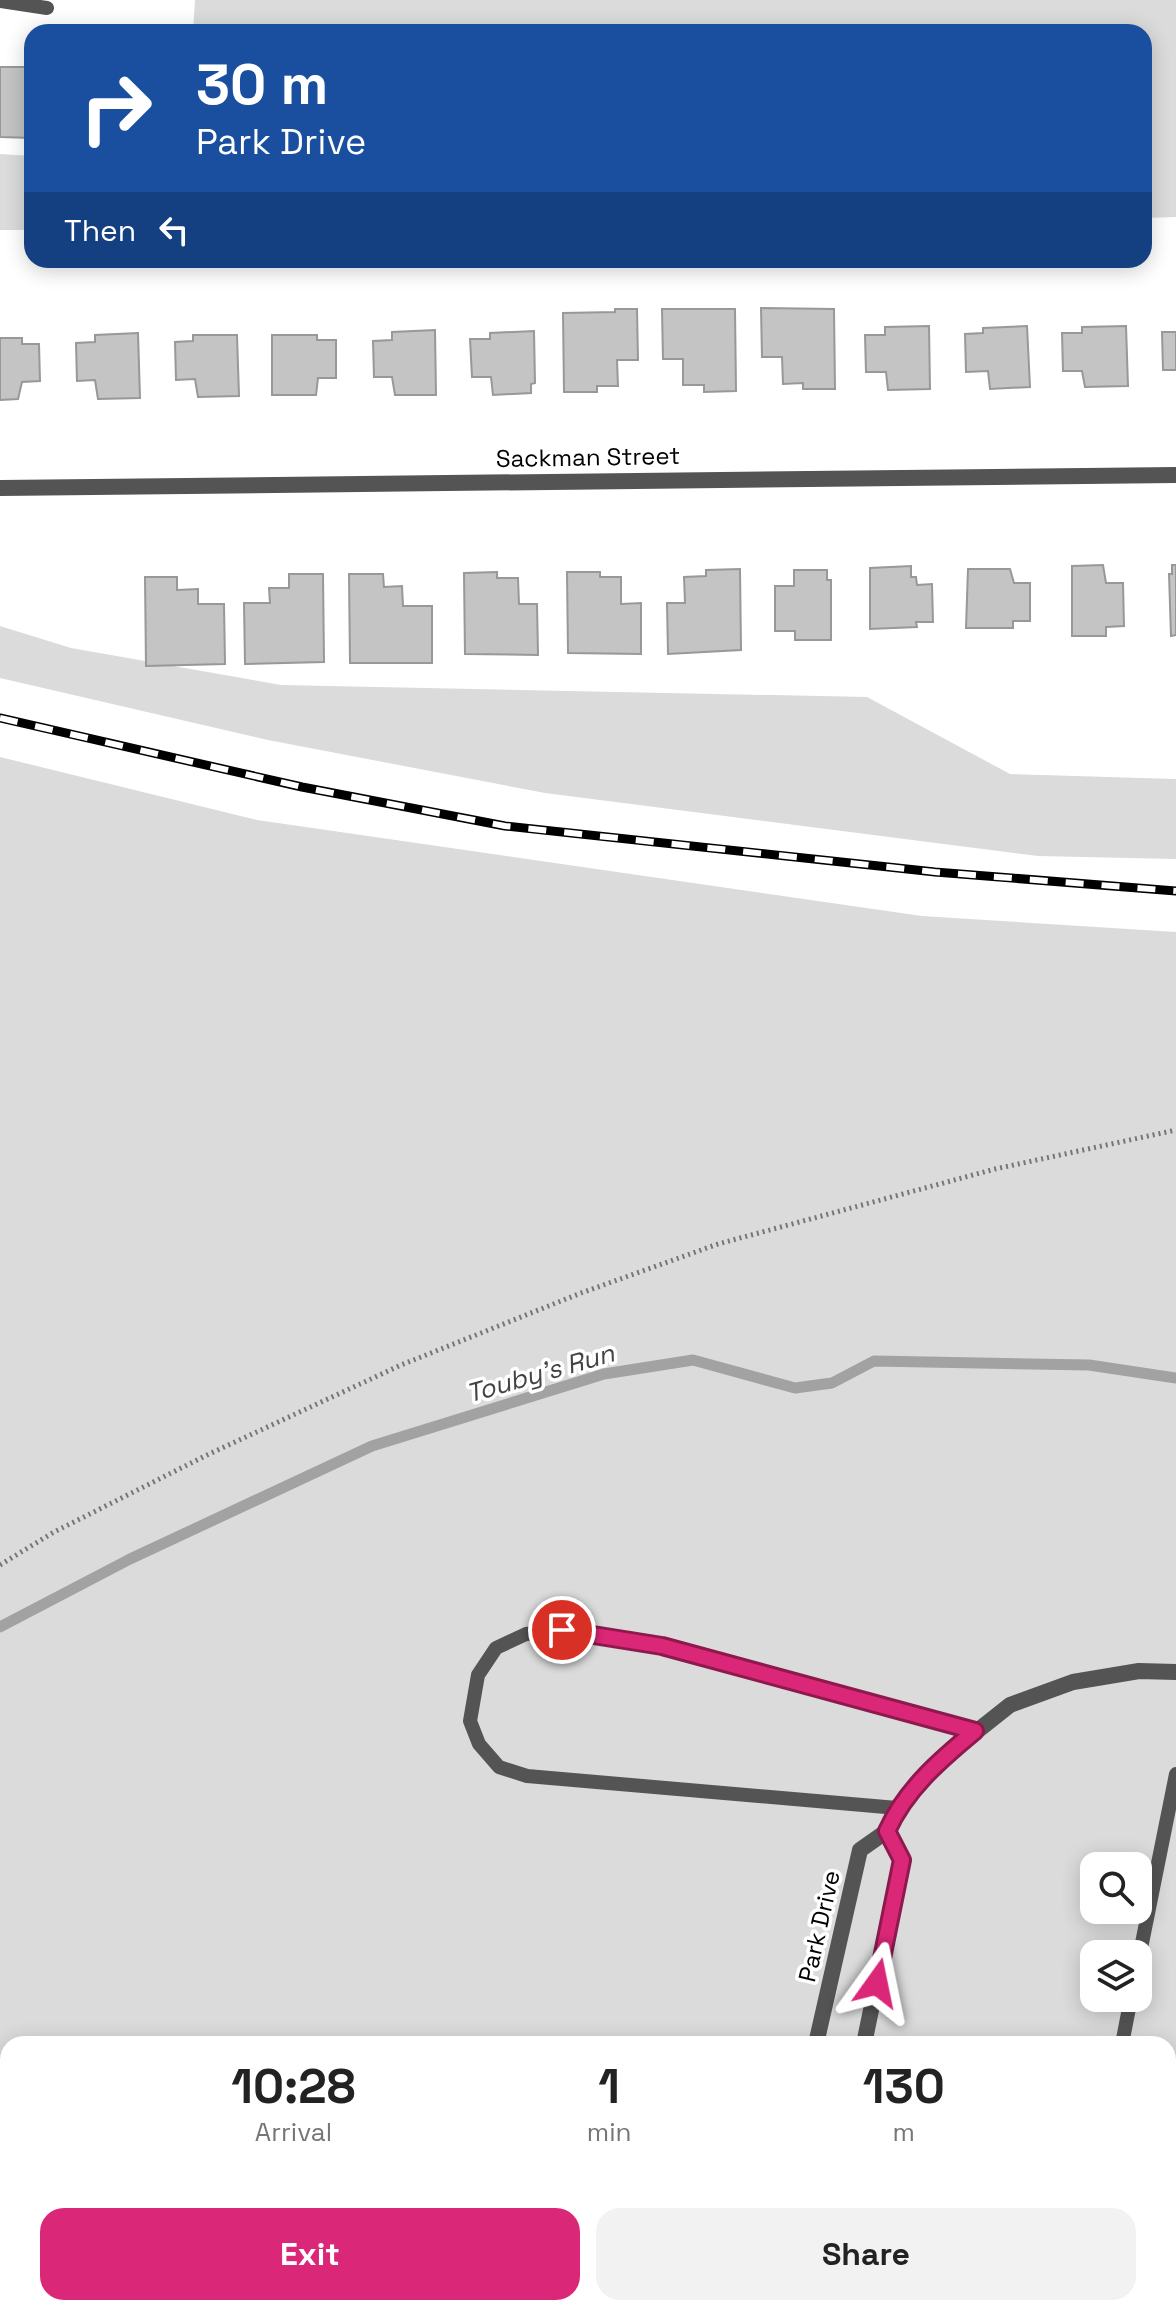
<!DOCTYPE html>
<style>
body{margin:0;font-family:"Space Grotesk",sans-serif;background:#f2f2f2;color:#222;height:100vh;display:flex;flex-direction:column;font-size:30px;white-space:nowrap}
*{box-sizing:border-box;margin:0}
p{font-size:26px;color:#767676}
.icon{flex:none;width:44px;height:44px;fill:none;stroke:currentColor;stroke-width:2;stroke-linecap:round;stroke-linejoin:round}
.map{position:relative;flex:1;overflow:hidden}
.drawer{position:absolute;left:0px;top:2036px;width:1176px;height:280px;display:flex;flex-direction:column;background:#fff;border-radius:24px 24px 0 0;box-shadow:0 4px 20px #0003}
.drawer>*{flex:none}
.banner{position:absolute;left:24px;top:24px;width:1128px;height:244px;border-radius:24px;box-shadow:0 4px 20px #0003;background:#1a4fa0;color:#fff;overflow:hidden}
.controls{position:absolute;left:1080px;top:1852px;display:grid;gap:16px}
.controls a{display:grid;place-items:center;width:72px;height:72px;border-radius:16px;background:#fff;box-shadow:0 4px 20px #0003;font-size:40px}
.pin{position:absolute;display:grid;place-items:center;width:68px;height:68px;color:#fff;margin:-34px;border:4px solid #fff;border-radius:50%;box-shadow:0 2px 8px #0007}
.me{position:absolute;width:88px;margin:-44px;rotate:12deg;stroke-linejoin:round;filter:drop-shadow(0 0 6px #0008)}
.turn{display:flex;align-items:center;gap:28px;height:168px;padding:0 40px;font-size:36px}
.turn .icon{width:104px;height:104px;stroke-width:2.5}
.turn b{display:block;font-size:56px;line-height:68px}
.then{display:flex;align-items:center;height:76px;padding:0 40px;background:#0003;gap:16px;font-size:30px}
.eta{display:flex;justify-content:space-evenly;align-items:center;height:136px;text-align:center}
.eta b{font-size:48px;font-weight:600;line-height:56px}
.cta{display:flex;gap:16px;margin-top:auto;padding:16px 40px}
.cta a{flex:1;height:92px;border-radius:24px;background:#db2777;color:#fff;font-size:32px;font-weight:600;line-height:92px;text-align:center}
.cta a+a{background:#f2f2f2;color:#222}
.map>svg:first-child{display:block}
</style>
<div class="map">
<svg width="1176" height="2316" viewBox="0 0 1176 2316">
<rect width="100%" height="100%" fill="#fff"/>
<!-- green -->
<path fill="#dbdbdb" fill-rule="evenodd" d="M195,0H1176V217L1144,218V32H193Z
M0,154L32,156V230H0Z
M0,626L71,648L281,685L867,697L1010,774L1176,779V859L1038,856L545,793L268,740L0,678Z
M0,757L257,820L922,916L1176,932V2221L1168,2220V2044H8V2075L0,2076ZM1094,1866H1138V1910H1094ZM1094,1954H1138V1998H1094Z
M744,2308H1055L1054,2316H743Z"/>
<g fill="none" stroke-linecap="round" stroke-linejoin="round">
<!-- stream -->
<path stroke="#a2a2a2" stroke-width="11" d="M0,1627L130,1559L372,1446L604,1374L693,1360L795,1388L832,1383L874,1361L1089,1365L1176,1378"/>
</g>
<!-- building -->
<path fill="#c4c4c4" stroke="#989898" stroke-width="2" d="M0,67H32V138L0,137Z
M761,308L834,309L835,389H803V383L783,384L782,357H762Z
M615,309H637L638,360H617L618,386H597V392H564L563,313L615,312Z
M662,309H735L736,391L704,392V385H683V359H663Z
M929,326L930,389L888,390L886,372H866L865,335H885V327Z
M1027,326L1030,387L990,389L988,371L966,372L965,334L983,333V328Z
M1126,326L1128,386L1085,387L1082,371H1063L1062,333H1082V327Z
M435,330L436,395H395L392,377H374L373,341L392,340V332Z
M534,331L535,383L531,384V393L493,395L491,377H472L470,339H490V333Z
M1162,332H1176V370H1163Z
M138,333L140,398L98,399L95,380L77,381L76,343L95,342V335Z
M193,335H237L239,396L198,397L195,379L176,380L175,342L193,341Z
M272,335H317V340H336V378H318L316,395H272Z
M0,338H22V344H39L40,381L22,382L18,399L0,400Z
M1103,565L1106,583H1123L1124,626L1106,627V636H1072V566Z
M1172,565H1176V635L1171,636L1169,574H1172Z
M911,566V577H916L917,585L932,584L933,622H916L917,627L870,629V568Z
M740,569L741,650L668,654L667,603H685L684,577L706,576V570Z
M968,569H1010L1014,583H1030V621H1013V628H966Z
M794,570H827V580H831V640H795V631H775V586H794Z
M497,572V578H518L519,604H537L538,655L465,654L464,573Z
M567,572H600V577H621V604L641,603V654L568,653Z
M289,574H323L324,662L245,664L244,603H270L269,588H289Z
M349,574H383L384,587L402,586L403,606H432V663H350Z
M145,577H177V590L198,589V604H224L225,664L146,666Z
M362,2308H402L404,2316H364Z
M500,2308H540L539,2316H499Z
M590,2308H702L701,2316H628Z"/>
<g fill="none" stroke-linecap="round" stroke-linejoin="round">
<!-- path -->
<path stroke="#767676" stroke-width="5" stroke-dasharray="2 4" stroke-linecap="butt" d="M0,1565L54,1532L207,1455L401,1365L581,1293L718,1244L995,1169L1176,1130"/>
<!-- service -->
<path stroke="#545454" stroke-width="14" d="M0,1L47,8
M897,1808L527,1776L499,1767L479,1744L470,1721L478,1675L496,1648L526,1634L562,1630L662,1646L975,1731
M1138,1963L1176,1774
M1122,2044L1131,1998
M467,2316L468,2308"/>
<!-- minor -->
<path stroke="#545454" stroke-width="16" d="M0,488L1176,475
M816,2044L860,1850L887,1831L897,1808L933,1766L1010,1705L1073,1682L1139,1671L1176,1672
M864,2044L902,1860L887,1831
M0,2308L8,2306
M758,2316L759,2308
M823,2316L824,2308
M1070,2316L1071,2308"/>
<!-- rail casing -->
<g stroke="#000" stroke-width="9">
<path id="rail" d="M0,718L302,787L505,826L935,872L1176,891"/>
</g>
<!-- rail -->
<use href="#rail" stroke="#fff" stroke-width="6" stroke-dasharray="18" stroke-linecap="butt"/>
</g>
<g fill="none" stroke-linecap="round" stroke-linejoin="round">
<!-- route casing -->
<g stroke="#8e194d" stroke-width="20">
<path id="route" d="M562,1630L662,1646L975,1731C940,1760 906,1789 887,1831L902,1860L877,1983"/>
</g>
<!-- route -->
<use href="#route" stroke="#db2777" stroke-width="14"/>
</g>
<g text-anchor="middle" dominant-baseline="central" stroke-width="7" stroke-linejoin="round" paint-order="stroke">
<!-- street labels -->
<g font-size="24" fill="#000" stroke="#fff">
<text transform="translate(588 457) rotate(-1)">Sackman Street</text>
<text transform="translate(819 1926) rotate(-77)">Park Drive</text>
</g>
<!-- water labels -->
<g font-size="26" font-style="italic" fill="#434343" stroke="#fff">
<text transform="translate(540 1373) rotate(-16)">Touby's Run</text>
</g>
</g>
</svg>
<div class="controls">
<a><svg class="icon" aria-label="search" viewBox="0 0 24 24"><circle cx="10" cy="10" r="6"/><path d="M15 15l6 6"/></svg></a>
<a><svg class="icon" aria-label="layers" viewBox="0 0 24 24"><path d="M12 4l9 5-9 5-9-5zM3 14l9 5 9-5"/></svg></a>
</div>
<div class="pin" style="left:562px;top:1630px;background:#d93025"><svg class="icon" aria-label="arrive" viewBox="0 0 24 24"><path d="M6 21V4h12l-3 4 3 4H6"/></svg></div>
<svg class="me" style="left:877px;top:1983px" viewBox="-20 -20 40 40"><path d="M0-17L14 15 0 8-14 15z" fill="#db2777" stroke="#fff" stroke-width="4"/></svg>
<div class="banner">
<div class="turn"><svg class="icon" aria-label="right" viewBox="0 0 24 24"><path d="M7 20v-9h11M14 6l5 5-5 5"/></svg><div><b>30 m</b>Park Drive</div></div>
<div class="then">Then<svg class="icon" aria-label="left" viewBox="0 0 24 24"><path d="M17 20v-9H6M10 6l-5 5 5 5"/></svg></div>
</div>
<section class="drawer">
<div class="eta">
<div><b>10:28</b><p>Arrival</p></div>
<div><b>1</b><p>min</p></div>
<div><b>130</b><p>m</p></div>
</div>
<div class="cta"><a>Exit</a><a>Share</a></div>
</section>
</div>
